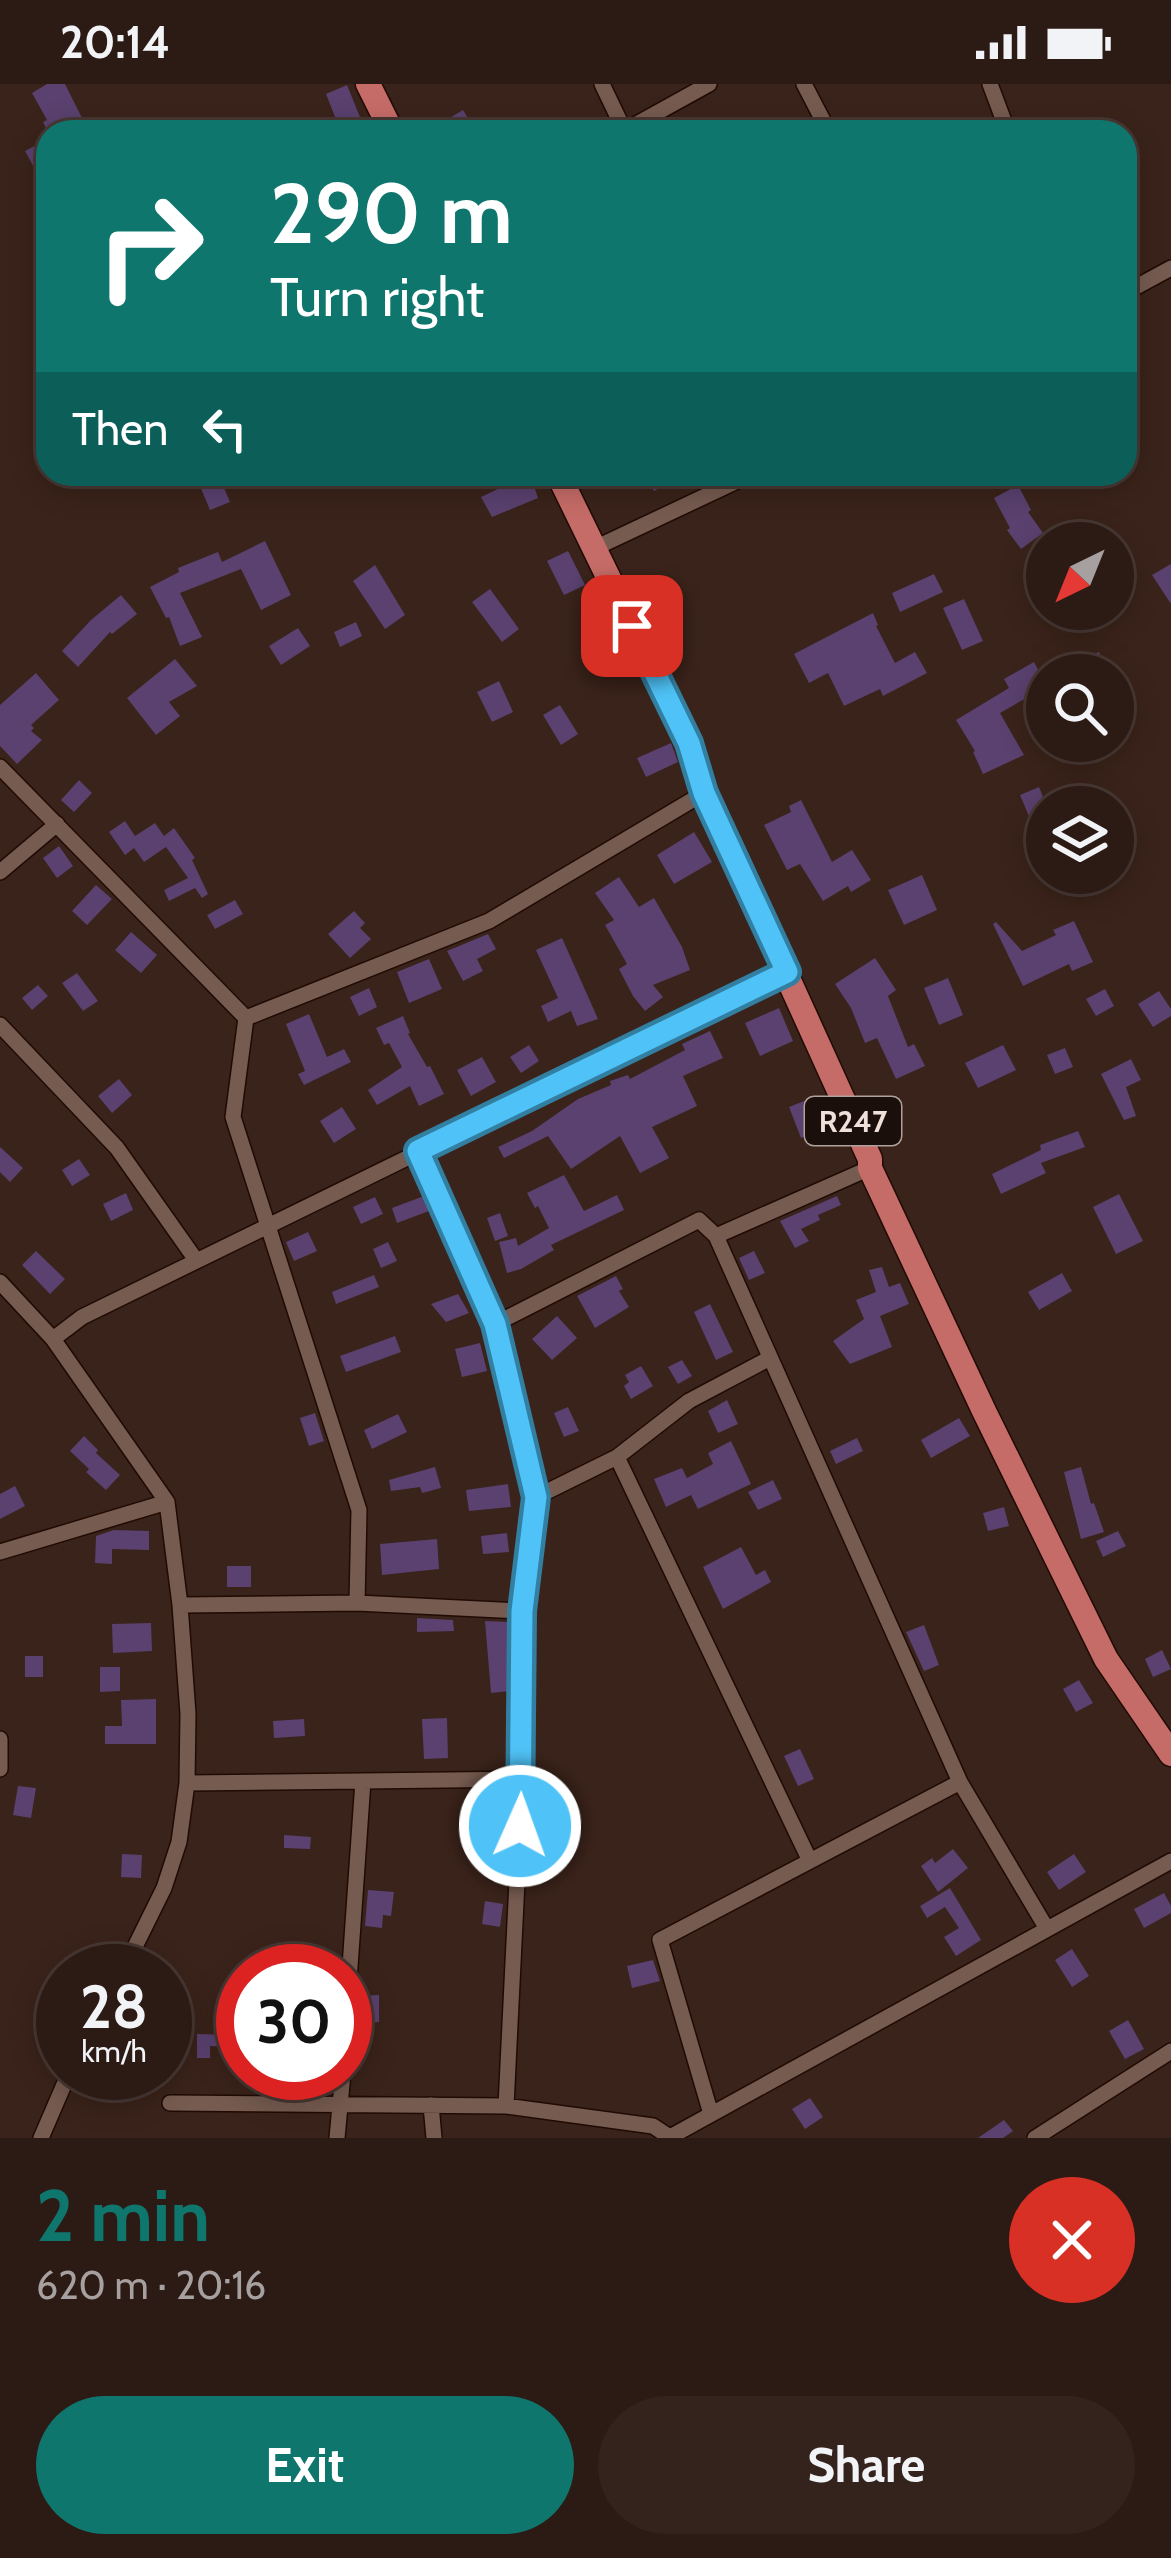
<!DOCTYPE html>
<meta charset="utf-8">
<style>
body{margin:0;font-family:Cabin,sans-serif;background:#34231d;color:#f1f3f6;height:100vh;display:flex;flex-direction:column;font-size:45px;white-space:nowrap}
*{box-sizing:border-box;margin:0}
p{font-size:39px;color:#a6a1a0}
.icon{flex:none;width:66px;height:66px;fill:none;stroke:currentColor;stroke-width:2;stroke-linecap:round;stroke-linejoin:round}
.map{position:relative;height:2054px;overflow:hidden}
.sheet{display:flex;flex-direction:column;background:#2c1a14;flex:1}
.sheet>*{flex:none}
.guide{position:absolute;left:36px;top:36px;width:1101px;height:366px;border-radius:36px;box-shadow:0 6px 30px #0003,0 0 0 3px #483834;background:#0f766e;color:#fff;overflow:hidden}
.needle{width:78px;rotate:223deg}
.tools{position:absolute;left:1026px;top:438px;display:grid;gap:24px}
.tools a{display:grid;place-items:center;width:108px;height:108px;border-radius:50%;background:#2c1a14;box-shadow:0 6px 30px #0003,0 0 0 3px #483834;font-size:60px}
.speed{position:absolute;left:36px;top:1860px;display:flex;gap:24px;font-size:60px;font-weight:700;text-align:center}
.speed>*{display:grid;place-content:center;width:156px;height:156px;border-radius:50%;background:#2c1a14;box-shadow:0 6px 30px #0003,0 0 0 3px #483834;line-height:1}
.speed small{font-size:30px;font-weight:400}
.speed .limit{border:18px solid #d22;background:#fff;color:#111}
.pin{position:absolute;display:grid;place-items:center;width:102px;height:102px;color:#fff;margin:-51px;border-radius:24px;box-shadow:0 6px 18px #0006}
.me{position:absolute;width:132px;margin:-66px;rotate:2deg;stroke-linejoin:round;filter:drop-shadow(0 0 9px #0008)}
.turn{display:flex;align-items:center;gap:42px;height:252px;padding:0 36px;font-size:54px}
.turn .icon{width:156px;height:156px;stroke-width:2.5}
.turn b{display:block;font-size:84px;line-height:102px}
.then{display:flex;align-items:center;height:114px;padding:0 36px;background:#0003;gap:24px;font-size:45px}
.round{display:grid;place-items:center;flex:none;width:126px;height:126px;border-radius:63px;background:#34231d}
.headline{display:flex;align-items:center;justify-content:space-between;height:204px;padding:0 36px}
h1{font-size:72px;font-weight:700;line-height:90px;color:#0f766e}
.button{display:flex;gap:24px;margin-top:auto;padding:24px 36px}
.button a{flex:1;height:138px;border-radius:72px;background:#0f766e;color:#fff;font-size:48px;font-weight:700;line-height:138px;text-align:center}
.button a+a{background:#34231d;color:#f1f3f6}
.status{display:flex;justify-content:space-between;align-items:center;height:84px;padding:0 60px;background:#2c1a14;direction:ltr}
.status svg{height:33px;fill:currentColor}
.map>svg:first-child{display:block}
</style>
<div class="status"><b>20:14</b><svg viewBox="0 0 49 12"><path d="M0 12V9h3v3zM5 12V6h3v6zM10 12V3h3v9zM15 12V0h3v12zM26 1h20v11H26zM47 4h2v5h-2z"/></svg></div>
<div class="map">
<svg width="1171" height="2054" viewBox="0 0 1171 2054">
<rect width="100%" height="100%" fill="#3a231a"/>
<!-- building -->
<path fill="#5a416f" d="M47,0H65L89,48H48L43,38L47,36L32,9Z
M347,1L366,48H341L326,10Z
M463,26L476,48H426Z
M48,55V109L25,67Z
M195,390H218L230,418L210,426Z
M495,390H530L538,414L492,433L481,413L500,404Z
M625,390H686L654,407L649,397L633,405Z
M1018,401L1031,426L1028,428L1043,449L1021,465L1007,446L1010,444L994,414Z
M265,457L291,511L261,526L241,485L180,509L202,553L180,562L169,533L166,534L150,503L179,488L178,484L218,468L222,478Z
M568,467L585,501L564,511L547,477Z
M1171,480V520L1152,491Z
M375,481L405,531L385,545L353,497Z
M934,490L943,508L900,528L892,509Z
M490,505L519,545L502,558L472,518Z
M121,511L137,530L112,550L110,548L78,583L62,567L91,536Z
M964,515L983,557L962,566L943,524Z
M873,529L878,541L876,542L895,579L915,568L927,589L883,612L880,605L844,622L828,589L809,599L794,570Z
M356,538L362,552L340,563L334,548Z
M298,544L310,562L281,581L269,562Z
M1099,568L1108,591H1076L1071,580Z
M175,575L197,602L169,618L180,632L156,651L127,614Z
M1034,578L1047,602L1000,629L1024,671L983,690L973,668L975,667L956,636L1009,604L1004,595Z
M36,589L59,616L31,641L34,644L31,647L42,656L17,680L0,662V621Z
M499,597L513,628L492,638L477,608Z
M560,621L578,650L561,661L543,631Z
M671,659L678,678L646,693L637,674Z
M79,696L92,709L74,728L61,716Z
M1039,703L1047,723V736L1033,742L1020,711Z
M801,716L832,778L852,766L871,796L851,808L848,802L823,817L800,780L787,786L764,741L791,728L789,722Z
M125,737L135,752L155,739L164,752L174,744L195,774L192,776L208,810L202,814L195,804L169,817L164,806L188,794L166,763L144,778L134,764L125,771L109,748Z
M694,748L712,778L674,800L657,771Z
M59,762L73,782L57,794L43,774Z
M922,791L937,826L904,841L888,806Z
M619,793L639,823L654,814L682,863L690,886L653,901L663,913L645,927L633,912L619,885L627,880L605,841L614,836L595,809Z
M96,801L112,815L87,841L72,827Z
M235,816L243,830L215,845L207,831Z
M354,827L365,839L360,844L371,855L350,874L328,850Z
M1074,837L1093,878L1072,887L1069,880L1023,902L993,840L996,838L1022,867L1056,851L1053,846Z
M131,848L157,871L141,889L115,866Z
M488,850L496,865L477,875L483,887L463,897L447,867Z
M562,854L598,935L577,942L571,927L548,938L541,922L558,914L536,866Z
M875,874L896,906L888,912L908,963L914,960L925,982L896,995L877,954L865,959L851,924L835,900Z
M429,875L442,905L409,919L397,888Z
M77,889L98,917L83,927L62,899Z
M948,894L963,931L939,941L924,904Z
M38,901L48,912L32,926L22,914Z
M369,904L377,923L359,932L350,913Z
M1105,905L1114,922L1096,932L1086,915Z
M1159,907L1171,925V932L1153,943L1138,920Z
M779,924L793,957L760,972L745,939Z
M309,930L327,973L344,965L351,978L304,1001L298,990L305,987L286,940Z
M403,932L410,949L408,950L427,983L430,982L444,1010L419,1022L410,1002L377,1021L368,1006L402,983L389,959L384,961L376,944Z
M710,947L723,974L683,992L697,1022L652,1043L669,1074L640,1089L620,1052L571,1085L548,1052L504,1074L498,1063L532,1047L578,1015L611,1001L610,997L628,991L630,995L685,966L682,960Z
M529,961L539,977L521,989L510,973Z
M1003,961L1016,986L978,1004L965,979Z
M1065,964L1073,983L1055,990L1047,971Z
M482,973L496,998L471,1012L457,986Z
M1131,975L1141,996L1126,1003L1136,1032L1124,1036L1101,990Z
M119,995L132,1011L112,1029L98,1012Z
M817,1012L829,1044L801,1054L789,1023Z
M342,1023L356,1045L334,1059L320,1037Z
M1078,1047L1085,1063L1041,1079L1046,1089L1001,1110L992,1090L1041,1066L1040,1061Z
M0,1063L23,1084L10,1098L0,1088Z
M79,1075L90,1091L72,1102L62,1086Z
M564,1091L584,1127L617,1111L624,1126L551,1161L554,1166L521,1185L507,1189L499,1158L516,1154L518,1162L549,1144L538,1122L535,1124L527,1109Z
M126,1109L133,1126L111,1137L103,1120Z
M1119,1110L1143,1157L1116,1170L1093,1123Z
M424,1112L429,1127L397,1139L392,1124Z
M837,1112L841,1121L818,1131L820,1136L801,1145L809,1157L795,1164L780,1137Z
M375,1113L383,1130L361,1140L353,1123Z
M500,1129L508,1152L495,1157L487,1134Z
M308,1148L317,1167L294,1177L286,1158Z
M388,1158L397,1177L381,1184L373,1165Z
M36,1167L65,1195L50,1210L22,1181Z
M754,1167L765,1189L749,1196L739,1174Z
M882,1183L889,1203L900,1199L909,1220L880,1232L892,1263L850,1280L833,1257L864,1235L856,1216L876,1208L869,1186Z
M1062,1189L1072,1207L1039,1226L1028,1208Z
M374,1191L379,1203L336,1220L332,1208Z
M616,1192L623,1205L619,1207L629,1223L595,1244L577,1212Z
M458,1210L469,1229L446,1238L431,1220Z
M710,1220L733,1268L716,1276L694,1228Z
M557,1232L577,1254L552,1276L532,1255Z
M395,1252L401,1268L346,1288L340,1272Z
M480,1259L487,1287L462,1293L455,1265Z
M682,1276L692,1292L678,1300L668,1283Z
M641,1282L653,1302L631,1315L624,1302L629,1298L625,1291Z
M727,1316L738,1340L718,1349L708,1327Z
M568,1323L579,1347L564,1353L554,1329Z
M315,1329L324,1357L309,1362L300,1334Z
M398,1330L407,1348L372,1365L364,1346Z
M959,1334L970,1352L931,1374L921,1356Z
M84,1352L98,1366L96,1369L120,1391L106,1406L86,1388L89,1385L70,1367Z
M857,1354L863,1367L836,1380L830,1367Z
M731,1357L751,1400L698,1425L691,1411L666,1423L654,1395L682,1384L687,1394L713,1380L708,1369Z
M435,1383L441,1404L422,1409L420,1403L391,1407L389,1396Z
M1081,1383L1091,1420L1094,1419L1104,1448L1081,1455L1064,1388Z
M773,1396L782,1415L758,1426L748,1408Z
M508,1400L511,1423L469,1427L466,1406Z
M15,1402L25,1422L0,1435V1410Z
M1004,1423L1009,1442L988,1447L983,1429Z
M114,1446L149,1447V1466L112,1465V1480L95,1479L96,1452Z
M1118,1447L1126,1462L1103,1473L1096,1457Z
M507,1449L509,1468L483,1470L481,1452Z
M437,1455L439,1485L382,1491L380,1460Z
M741,1463L756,1491L765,1486L771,1498L723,1525L703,1483Z
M227,1482H251V1503H227Z
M417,1534L453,1536L454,1547L417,1548Z
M485,1537L508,1538L510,1607L491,1609Z
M151,1539L152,1567L113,1569L112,1540Z
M924,1541L939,1581L924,1587L906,1548Z
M1162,1566L1171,1585L1153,1593L1145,1575Z
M25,1572H43V1593H25Z
M100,1583H120V1607L100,1608Z
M1079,1596L1093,1619L1076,1628L1063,1605Z
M156,1615V1660H105V1642H122L121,1616Z
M447,1634L448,1674L424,1675L422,1635Z
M304,1635L305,1652L274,1654L273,1637Z
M800,1665L814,1695L798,1702L784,1672Z
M18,1702L36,1704L31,1734L13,1731Z
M284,1751L311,1753L310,1765L284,1764Z
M953,1765L968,1784L938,1808L921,1782L932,1774L935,1779Z
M122,1770L142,1771L141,1794L121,1793Z
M1074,1770L1086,1788L1059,1806L1047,1788Z
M950,1804L981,1856L956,1872L944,1853L959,1844L945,1823L927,1834L920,1822Z
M368,1806L394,1808L391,1832L383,1831L382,1844L365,1842Z
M1164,1809L1171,1822V1829L1144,1844L1134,1825Z
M485,1817L503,1820L500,1843L482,1840Z
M1072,1865L1089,1892L1072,1903L1055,1876Z
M653,1876L660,1897L632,1904L627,1882Z
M379,1911V1938L361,1939L360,1912Z
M1128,1936L1144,1965L1125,1975L1109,1947Z
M197,1950L231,1951V1963L210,1962V1974H197Z
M810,2014L823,2033L805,2045L792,2025Z
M1004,2036L1013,2047L1003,2054H978Z"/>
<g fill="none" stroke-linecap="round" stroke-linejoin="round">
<!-- minor casing -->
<g stroke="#200b04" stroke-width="18">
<path id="minor" d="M602,0L625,48
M804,0L829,48
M990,0L1008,48
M624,47L709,0
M1125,209L1171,184
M595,464L752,390
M0,683L246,934L233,1033L359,1426L357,1519L180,1521
M0,788L57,740
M246,934L489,837L704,709
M0,941L117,1064L196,1176
M418,1067L495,1240L536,1413L522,1527V1695L506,2022
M870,1084L716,1152L960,1698L1047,1845
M0,1198L53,1255L167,1418L180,1521L188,1630L187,1699L179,1758L164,1804L123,1887
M495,1240L699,1136L716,1152
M53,1255L82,1233L787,888
M617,1373L689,1317L770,1274
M536,1413L617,1373L810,1777
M0,1468L167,1418
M357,1519L522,1527
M0,1655V1685
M187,1699L522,1695
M345,1954L363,1697
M170,2019L506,2022L653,2042L671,2054
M431,2021L434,2054
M711,2030L660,1856L960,1698
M670,2053L1171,1777
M41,2054L69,1989
M337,2054L343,1989
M1035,2054L1171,1967"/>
</g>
<!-- primary casing -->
<g stroke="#200b04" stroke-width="27">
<path id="primary" d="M368,0L392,48
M558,390L689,659L704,709L870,1075V1084L984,1327L1106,1575L1171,1670"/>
</g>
<!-- minor -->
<use href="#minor" stroke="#765b50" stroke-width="15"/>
<!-- primary -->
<use href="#primary" stroke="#c66c68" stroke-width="24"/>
</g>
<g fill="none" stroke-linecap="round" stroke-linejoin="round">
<!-- route casing -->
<g stroke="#337fa1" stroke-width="30">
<path id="route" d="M520,1742L522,1527L536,1413L495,1240L418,1067L787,888L704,709L689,659L632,542"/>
</g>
<!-- route -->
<use href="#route" stroke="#4fc3f7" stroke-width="21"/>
</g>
<g text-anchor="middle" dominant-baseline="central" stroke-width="12" stroke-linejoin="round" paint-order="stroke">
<!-- shield labels -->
<rect fill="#1a0f0b" stroke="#b0a19c" stroke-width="3" x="805" y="1013" width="96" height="48" rx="9"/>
<g font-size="30" font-weight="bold" fill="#f0e0da">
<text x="853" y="1037">R247</text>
</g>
</g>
</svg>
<div class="tools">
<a><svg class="needle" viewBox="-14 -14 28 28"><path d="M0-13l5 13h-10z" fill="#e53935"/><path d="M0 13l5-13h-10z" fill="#a6a1a0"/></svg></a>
<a><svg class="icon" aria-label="search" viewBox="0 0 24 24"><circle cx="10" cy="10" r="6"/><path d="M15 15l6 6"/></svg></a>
<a><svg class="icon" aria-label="layers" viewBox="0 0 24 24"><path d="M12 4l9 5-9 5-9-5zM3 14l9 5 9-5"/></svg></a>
</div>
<div class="speed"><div>28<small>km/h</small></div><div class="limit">30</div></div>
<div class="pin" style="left:632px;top:542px;background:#d93025"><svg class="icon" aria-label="arrive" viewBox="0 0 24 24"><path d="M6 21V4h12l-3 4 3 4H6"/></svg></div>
<svg class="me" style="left:520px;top:1742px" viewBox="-20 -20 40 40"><circle r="17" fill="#4fc3f7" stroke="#fff" stroke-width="3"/><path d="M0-11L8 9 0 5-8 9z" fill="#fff"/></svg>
<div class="guide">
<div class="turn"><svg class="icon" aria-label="right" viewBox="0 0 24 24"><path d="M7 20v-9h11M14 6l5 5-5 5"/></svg><div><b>290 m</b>Turn right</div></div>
<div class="then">Then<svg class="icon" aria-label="left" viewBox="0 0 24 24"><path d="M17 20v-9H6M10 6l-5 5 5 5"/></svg></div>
</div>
</div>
<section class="sheet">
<div class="headline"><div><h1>2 min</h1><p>620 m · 20:16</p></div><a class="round" style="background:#d93025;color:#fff"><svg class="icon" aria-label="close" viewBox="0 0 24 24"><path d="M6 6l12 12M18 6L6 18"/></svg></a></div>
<div class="button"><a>Exit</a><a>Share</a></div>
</section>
